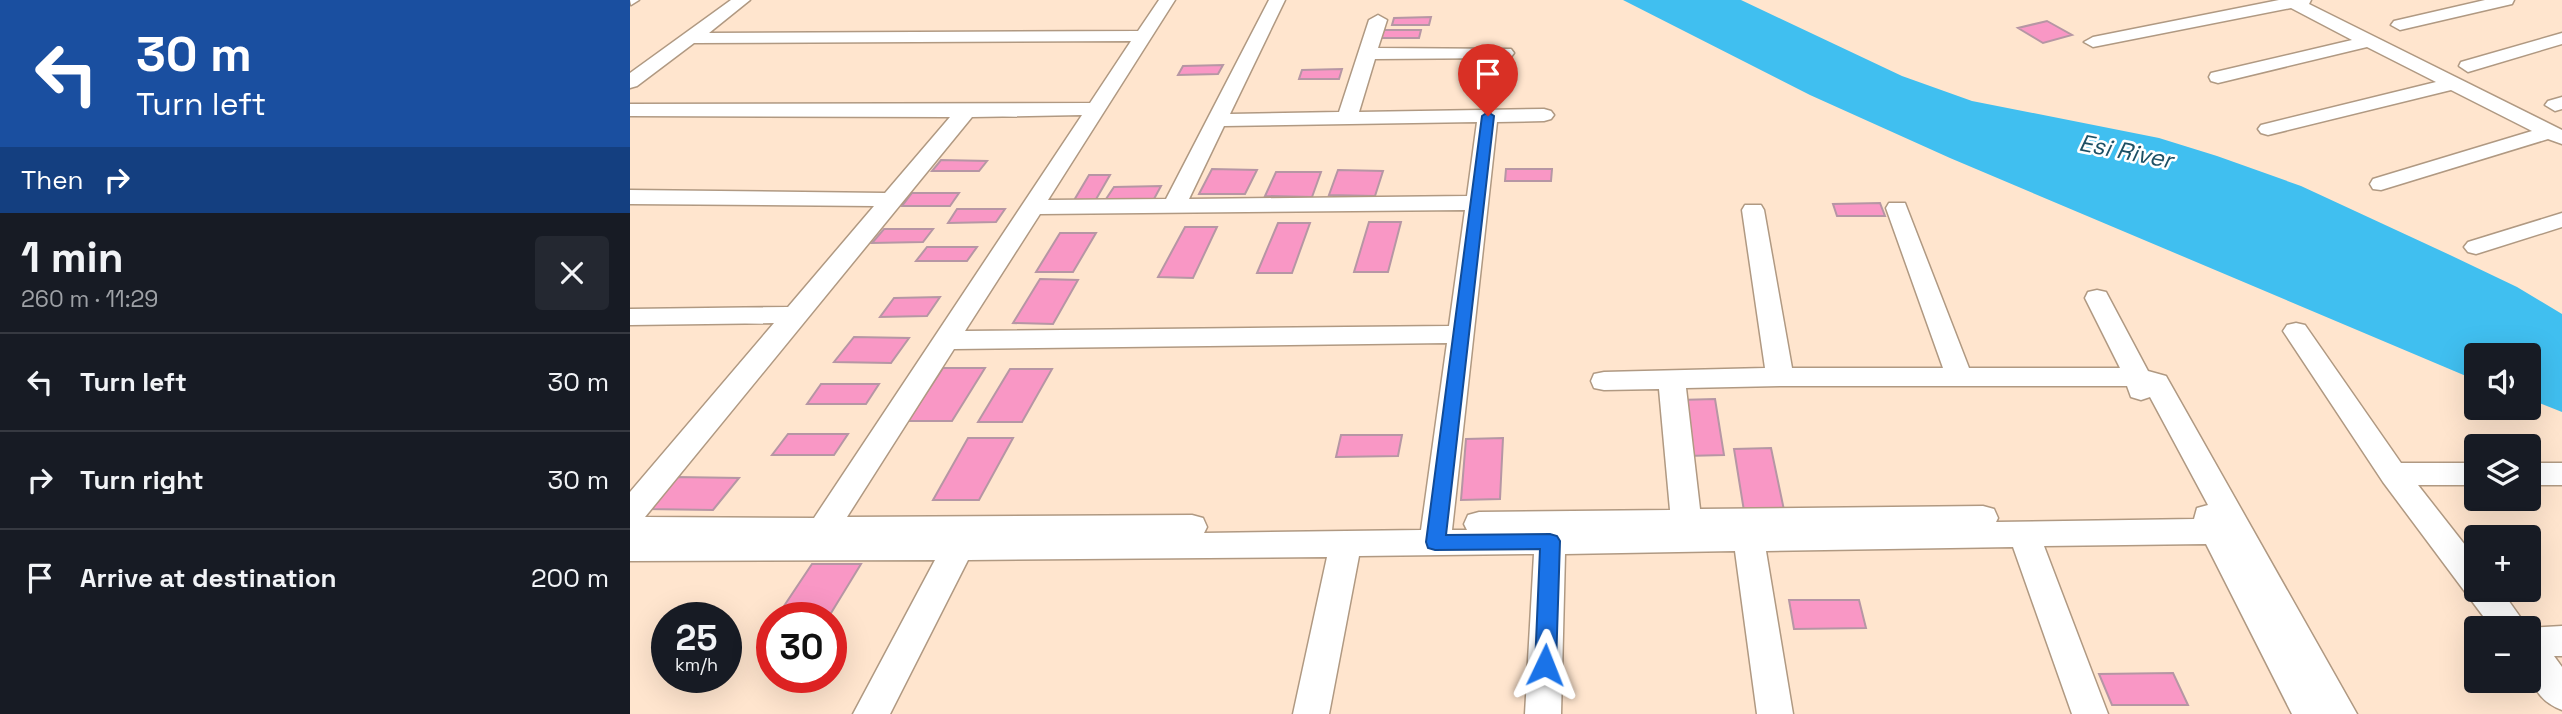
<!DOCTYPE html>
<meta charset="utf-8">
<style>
body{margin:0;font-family:"Space Grotesk",sans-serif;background:#242831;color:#f1f3f6;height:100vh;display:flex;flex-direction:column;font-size:26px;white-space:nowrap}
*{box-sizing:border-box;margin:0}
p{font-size:23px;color:#9ea1a6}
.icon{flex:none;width:38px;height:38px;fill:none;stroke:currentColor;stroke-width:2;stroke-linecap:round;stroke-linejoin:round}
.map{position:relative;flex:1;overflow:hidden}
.details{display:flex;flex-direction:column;background:#171b24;width:630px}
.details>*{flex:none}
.hud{background:#1a4fa0;color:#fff;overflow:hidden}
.fabs{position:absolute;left:1834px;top:343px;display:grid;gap:14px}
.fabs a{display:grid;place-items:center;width:77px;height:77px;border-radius:7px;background:#171b24;box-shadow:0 7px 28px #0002;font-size:35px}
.speed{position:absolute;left:21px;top:602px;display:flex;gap:14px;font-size:35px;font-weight:700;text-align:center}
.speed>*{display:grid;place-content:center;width:91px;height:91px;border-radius:50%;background:#171b24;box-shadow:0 7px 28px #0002;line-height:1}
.speed small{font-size:18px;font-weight:400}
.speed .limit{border:10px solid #d22;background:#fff;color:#111}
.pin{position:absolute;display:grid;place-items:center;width:60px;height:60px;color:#fff;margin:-72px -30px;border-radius:50% 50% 50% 0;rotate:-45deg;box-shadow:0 0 7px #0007}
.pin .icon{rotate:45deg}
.me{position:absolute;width:77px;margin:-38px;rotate:2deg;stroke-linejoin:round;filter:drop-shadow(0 0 5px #0008)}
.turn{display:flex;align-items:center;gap:24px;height:147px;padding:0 21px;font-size:32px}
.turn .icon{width:91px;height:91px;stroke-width:2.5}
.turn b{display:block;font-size:49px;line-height:60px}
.then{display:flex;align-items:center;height:66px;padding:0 21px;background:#0003;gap:14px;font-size:26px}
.round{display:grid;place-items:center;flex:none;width:74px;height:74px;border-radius:7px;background:#242831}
.overview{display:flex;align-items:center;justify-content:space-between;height:119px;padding:0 21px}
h1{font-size:42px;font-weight:800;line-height:52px}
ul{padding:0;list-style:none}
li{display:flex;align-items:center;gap:21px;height:98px;padding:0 21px;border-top:2px solid #363941}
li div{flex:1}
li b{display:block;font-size:26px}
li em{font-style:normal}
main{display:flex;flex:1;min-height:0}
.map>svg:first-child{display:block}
</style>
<main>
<section class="details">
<div class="hud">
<div class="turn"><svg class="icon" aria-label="left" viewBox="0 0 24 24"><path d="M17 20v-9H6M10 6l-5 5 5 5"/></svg><div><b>30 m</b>Turn left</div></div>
<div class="then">Then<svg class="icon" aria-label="right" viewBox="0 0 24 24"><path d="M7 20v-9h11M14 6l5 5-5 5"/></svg></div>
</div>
<div class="overview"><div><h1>1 min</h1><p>260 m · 11:29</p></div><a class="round"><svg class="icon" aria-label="close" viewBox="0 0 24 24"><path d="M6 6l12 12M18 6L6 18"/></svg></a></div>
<ul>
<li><svg class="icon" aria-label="left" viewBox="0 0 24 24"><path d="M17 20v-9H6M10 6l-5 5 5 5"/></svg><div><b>Turn left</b></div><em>30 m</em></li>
<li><svg class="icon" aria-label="right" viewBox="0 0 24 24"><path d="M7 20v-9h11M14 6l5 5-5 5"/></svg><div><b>Turn right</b></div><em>30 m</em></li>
<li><svg class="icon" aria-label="arrive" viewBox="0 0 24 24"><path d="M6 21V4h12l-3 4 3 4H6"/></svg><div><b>Arrive at destination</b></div><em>200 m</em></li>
</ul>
</section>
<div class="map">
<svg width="1932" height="714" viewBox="0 0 1932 714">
<rect width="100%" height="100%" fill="#ffe5ce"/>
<!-- water -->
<path fill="#40bff0" d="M993,0H1111L1272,76L1342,101L1529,138L1587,156L1671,186L1820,255L1887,287L1932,314V412L1899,399V355H1846V380L1836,376L1320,158L1180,95Z"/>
<!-- building -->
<path fill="#f997c5" stroke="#b696a4" stroke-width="2" d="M801,17L799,25H762L764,18Z
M1417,21L1442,35L1413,43L1388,28Z
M753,30H791L789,38H751Z
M593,65L588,74L548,75L553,66Z
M712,69L709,79H669L672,70Z
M311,160L357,161L349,171H302Z
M582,169L627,170L615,194H569Z
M876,169H922L921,181H875Z
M708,170L753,171L745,196L699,195Z
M646,172H691L682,197L635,196Z
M459,175H480L465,201L443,202Z
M531,186L524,199H476L484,187Z
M282,193H329L320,206H272Z
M1250,203L1255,216H1207L1203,204Z
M327,209H375L366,222L318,223Z
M739,222H771L758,272H724Z
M648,223H680L662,273H627Z
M555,227H587L563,278L528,277Z
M254,229H303L293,242L242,243Z
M430,233H466L443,272H406Z
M297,247H347L337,261H286Z
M410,279L448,280L423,324L383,323Z
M310,297L297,316L250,317L264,298Z
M224,337L279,338L261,363L204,362Z
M313,368H355L322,421H278Z
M380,369H422L392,422H348Z
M191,384H249L236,404H177Z
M1085,399L1094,455L1056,456L1049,400Z
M158,434H218L204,455H142Z
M711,435H772L768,456L706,457Z
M338,438H383L349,500H303Z
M873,438L870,499L831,500L836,439Z
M1141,448L1154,510L1114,511L1104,449Z
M46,477L109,478L83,510L18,509Z
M182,564H231L198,618H146Z
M1159,600H1229L1236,628L1164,629Z
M1543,673L1558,705H1482L1469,674Z"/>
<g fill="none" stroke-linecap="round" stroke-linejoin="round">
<!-- minor casing -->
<g stroke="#b09982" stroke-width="3">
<path id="minor" d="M0,0H9L1,5Z
M101,0H120L79,33L508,31L529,0H545L418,200L536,199L639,0H655L600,114L709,112L739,20L748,15L757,20L748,48L881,49L884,53L881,57L875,58L745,59L729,112L914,109L921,111L924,115L921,119L914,121L867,122L822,530H837L834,524L838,515L849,512L1040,510L1029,389L974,390L964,388L961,381L964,374L974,372L1135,368L1112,210L1115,205H1131L1134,210L1162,368H1313L1256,208L1259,203H1275L1339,368H1490L1455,298L1458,292L1467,290L1476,292L1518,371L1536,376L1727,714H1662L1576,544L1414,546L1478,714H1442L1383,547L1136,551L1163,714H1127L1105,551L935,554L931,714H895L904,554L729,556L699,714H663L697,557L338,560L260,714H223L305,560L0,561V492L144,323L0,325V309L158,307L244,206L0,204V190L255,193L320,117L0,116V104L460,103L501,41L64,43L7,86L0,88V73ZM452,115L184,518L15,517L342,117ZM847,122L837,196L559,199L594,126ZM835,210L819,326L335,331L410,214ZM817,343L791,530L574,533L577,527L573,518L562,515L217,517L324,349ZM1150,386H1497L1501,397L1511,400L1520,397L1578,505L1567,508L1564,519L1366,522L1368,518L1364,509L1353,506L1070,509L1056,388Z
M1649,0H1681L1679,4L1932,130V144L1918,139L1751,190L1743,189L1740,184L1743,179L1902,131L1821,90L1638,135L1631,133L1628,129L1631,125L1806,82L1737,47L1588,83L1581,81L1579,77L1581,73L1722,40L1661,8L1463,47L1454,42L1463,37Z
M1855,0H1884L1882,4L1770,30L1761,25L1764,21Z
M1932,33V44L1838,72L1829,66L1831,62Z
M1932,97V109L1925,111L1915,105L1918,101Z
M1932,213V227L1846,254L1838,252L1834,247L1838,242Z
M1666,323L1675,325L1771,463H1846V485H1788L1846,559V590H1871L1898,628L1932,626V656H1924L1932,667V710C1894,696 1899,662 1899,628H1862L1753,482L1657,337L1653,331L1657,325Z
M1899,463H1932V485H1899Z"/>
</g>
<!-- minor -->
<use href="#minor" fill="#fff" fill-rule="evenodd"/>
</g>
<!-- route -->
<path fill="#1a73e8" stroke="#114b97" stroke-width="2" d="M858,112L864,116L816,535L920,534L927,536L930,541L926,665L922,671L915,674L908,671L905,665L910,549L805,550L798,548L796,542L852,116Z"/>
<g text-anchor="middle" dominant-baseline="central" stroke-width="5" stroke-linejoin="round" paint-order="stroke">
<!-- water labels -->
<g font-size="24" font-style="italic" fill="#1d5065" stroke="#fff">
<text transform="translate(1496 151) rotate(11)">Esi River</text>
</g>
</g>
</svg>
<div class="fabs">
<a><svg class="icon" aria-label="sound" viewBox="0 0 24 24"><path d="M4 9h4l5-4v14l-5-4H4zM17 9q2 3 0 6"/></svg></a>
<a><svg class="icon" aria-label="layers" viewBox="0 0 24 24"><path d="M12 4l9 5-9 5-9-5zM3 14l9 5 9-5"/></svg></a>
<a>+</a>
<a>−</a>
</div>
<div class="speed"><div>25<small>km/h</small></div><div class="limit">30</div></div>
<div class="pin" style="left:858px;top:116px;background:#d93025"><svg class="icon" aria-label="arrive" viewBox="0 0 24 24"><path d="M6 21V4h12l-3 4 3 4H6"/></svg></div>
<svg class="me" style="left:915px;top:665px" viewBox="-20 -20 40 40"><path d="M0-17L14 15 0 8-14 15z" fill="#1a73e8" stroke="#fff" stroke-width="4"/></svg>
</div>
</main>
